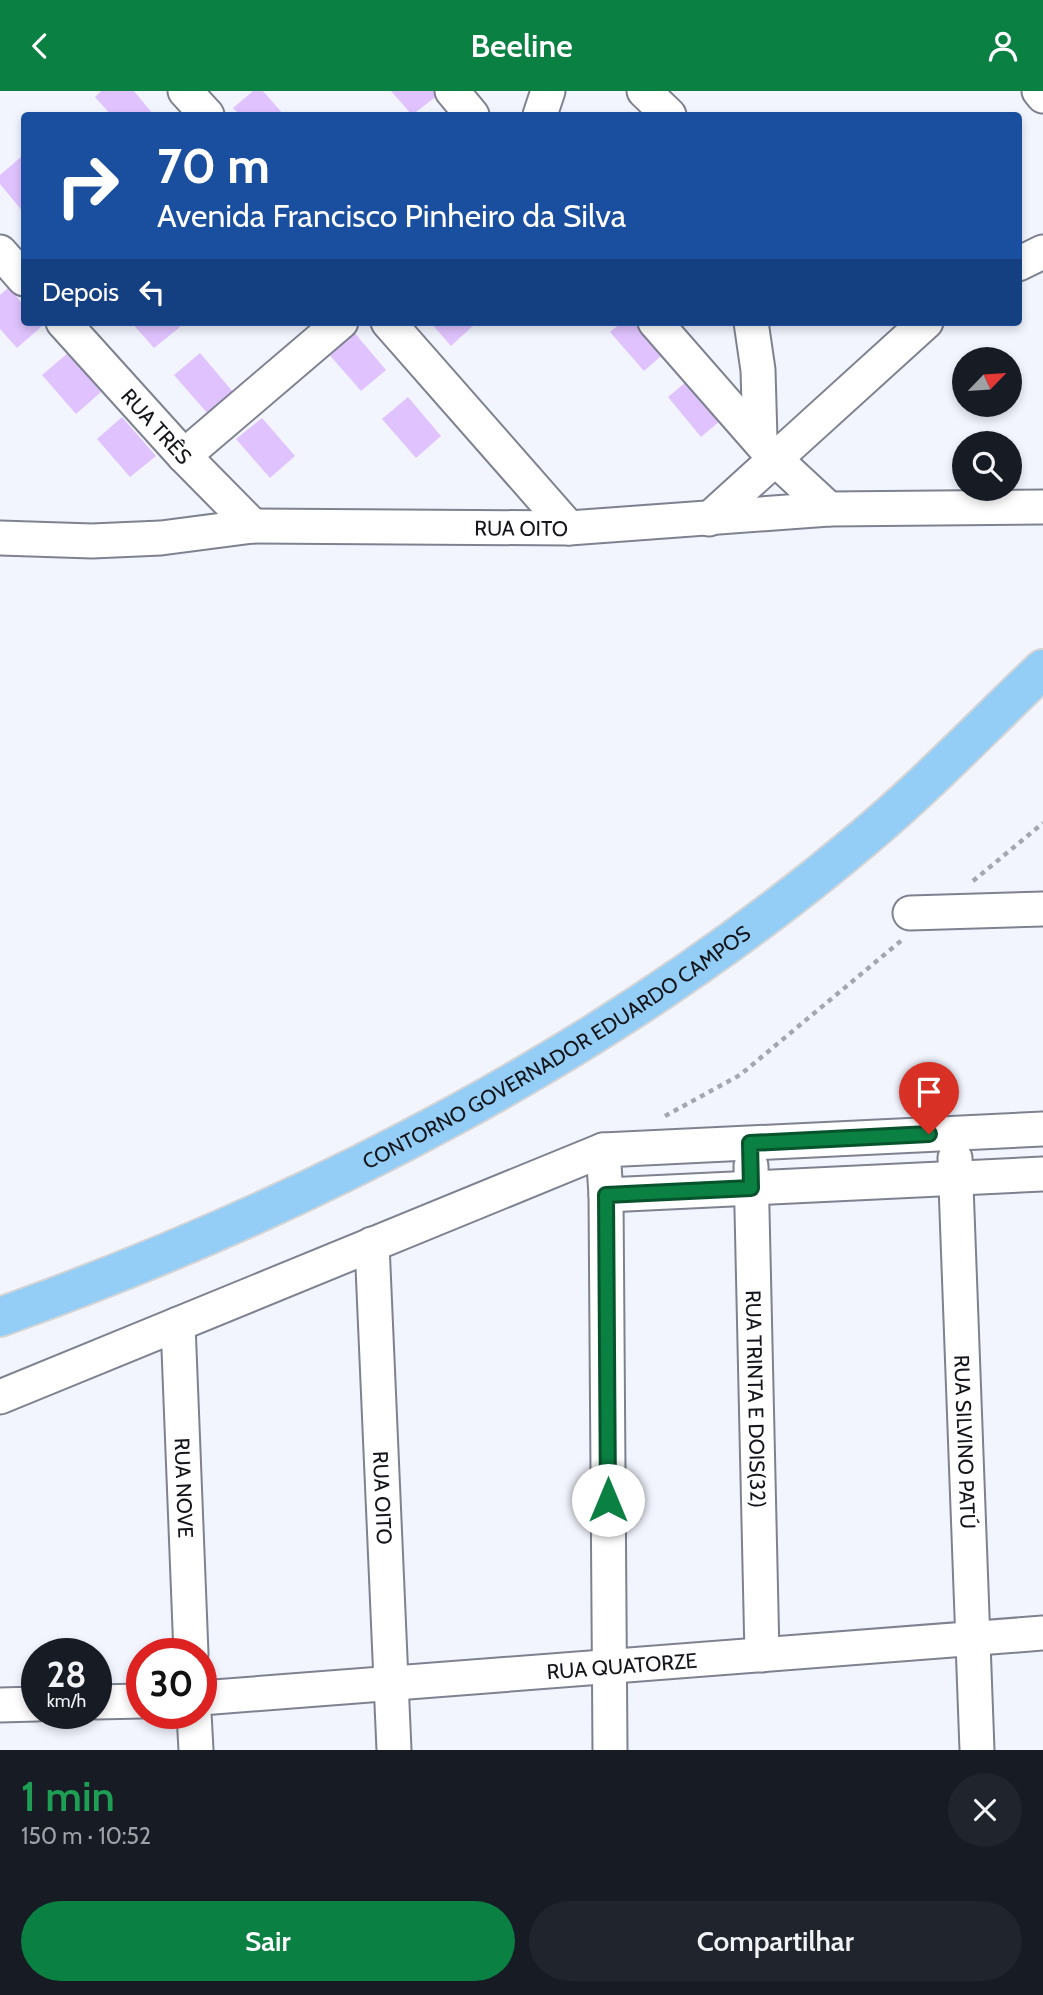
<!DOCTYPE html>
<html lang="pt">
<meta charset="utf-8">
<style>
body{margin:0;font-family:Cabin,sans-serif;background:#20242c;color:#f1f3f6;height:100vh;display:flex;flex-direction:column;font-size:26px;white-space:nowrap}
*{box-sizing:border-box;margin:0}
p{font-size:23px;color:#9ea1a6}
.icon{flex:none;width:38px;height:38px;fill:none;stroke:currentColor;stroke-width:2;stroke-linecap:round;stroke-linejoin:round}
.map{position:relative;height:1659px;overflow:hidden}
.drawer{display:flex;flex-direction:column;background:#171b24;flex:1}
.drawer>*{flex:none}
.hud{position:absolute;left:21px;top:21px;width:1001px;height:214px;border-radius:7px;box-shadow:0 4px 10px #0003;background:#1a4fa0;color:#fff;overflow:hidden}
.needle{width:46px;rotate:65deg}
.buttons{position:absolute;left:952px;top:256px;display:grid;gap:14px}
.buttons a{display:grid;place-items:center;width:70px;height:70px;border-radius:50%;background:#171b24;box-shadow:0 4px 10px #0003;font-size:35px}
.speed{position:absolute;left:21px;top:1547px;display:flex;gap:14px;font-size:35px;font-weight:700;text-align:center}
.speed>*{display:grid;place-content:center;width:91px;height:91px;border-radius:50%;background:#171b24;box-shadow:0 4px 10px #0003;line-height:1}
.speed small{font-size:18px;font-weight:400}
.speed .limit{border:10px solid #d22;background:#fff;color:#111}
.pin{position:absolute;display:grid;place-items:center;width:60px;height:60px;color:#fff;margin:-72px -30px;border-radius:50% 50% 50% 0;rotate:-45deg;box-shadow:0 0 7px #0007}
.pin .icon{rotate:45deg}
.me{position:absolute;width:77px;margin:-38px;rotate:0deg;stroke-linejoin:round;filter:drop-shadow(0 0 5px #0008)}
.turn{display:flex;align-items:center;gap:24px;height:147px;padding:0 21px;font-size:32px}
.turn .icon{width:91px;height:91px;stroke-width:2.5}
.turn b{display:block;font-size:49px;line-height:60px}
.then{display:flex;align-items:center;height:66px;padding:0 21px;background:#0003;gap:14px;font-size:26px}
.round{display:grid;place-items:center;flex:none;width:74px;height:74px;border-radius:37px;background:#20242c}
.head{display:flex;align-items:center;justify-content:space-between;height:119px;padding:0 21px}
h1{font-size:42px;font-weight:600;line-height:52px;color:#1e9e55}
.primary-button{display:flex;gap:14px;margin-top:auto;padding:14px 21px}
.primary-button a{flex:1;height:80px;border-radius:42px;background:#0b8043;color:#fff;font-size:28px;font-weight:600;line-height:80px;text-align:center}
.primary-button a+a{background:#20242c;color:#f1f3f6}
header{display:flex;justify-content:space-between;align-items:center;height:91px;padding:0 21px;background:#0b8043;color:#fff;font-size:32px;font-weight:600}
.map>svg:first-child{display:block}
</style>
<header><svg class="icon" aria-label="back" viewBox="0 0 24 24"><path d="M15 5l-7 7 7 7"/></svg>Beeline<svg class="icon" aria-label="person" viewBox="0 0 24 24"><circle cx="12" cy="8" r="4"/><path d="M4 21q1-7 8-7t8 7"/></svg></header>
<div class="map">
<svg width="1043" height="1659" viewBox="0 0 1043 1659">
<rect width="100%" height="100%" fill="#f2f5fe"/>
<!-- building -->
<path fill="#e0c3fe" d="M101,0H134L153,23L111,24L95,6Z
M253,0H263L284,24H240L233,17Z
M391,0H435L438,4L412,24Z
M21,66L24,70V122L0,93V84Z
M9,196L24,215V231H39L42,235L17,257L0,238V204Z
M131,231H176L180,236L154,257Z
M430,231H475L476,232L451,255Z
M622,231H646L669,258L644,280L610,241Z
M353,240L386,279L361,300L327,261Z
M68,262L101,301L76,323L42,284Z
M200,262L233,301L208,323L174,284Z
M693,285L727,324L701,346L668,306Z
M408,306L441,345L416,367L382,328Z
M122,326L156,365L130,386L97,348Z
M262,327L295,365L270,387L236,348Z"/>
<g fill="none" stroke-linecap="round" stroke-linejoin="round">
<!-- street casing -->
<g stroke="#7e8290" stroke-width="37">
<g id="street">
<path d="M185,0L207,24"/>
<path d="M452,0L472,24"/>
<path d="M644,0L669,24"/>
<path d="M1039,0L1043,5"/>
<path d="M540,24L548,0"/>
<path d="M0,161L24,188"/>
<path d="M1018,173L1043,161"/>
<path id="s1" d="M63,231L184,365L253,435"/>
<path d="M388,231L569,437"/>
<path d="M655,231L774,367L829,418"/>
<path d="M751,231L758,279L760,348"/>
<path d="M184,365L341,231"/>
<path d="M709,428L926,231"/>
<path id="s2" d="M0,447L92,450L161,447L253,435L569,437L829,418L1043,416"/>
<path d="M910,822L1043,818"/>
<path d="M1043,1038L603,1059L606,1104L1043,1083"/>
<path id="s3" d="M955,1067L977,1659"/>
<path id="s4" d="M751,1075L762,1564"/>
<path d="M606,1104L610,1659"/>
<path id="s5" d="M372,1153L394,1659"/>
<path id="s6" d="M178,1233L191,1563"/>
<path d="M0,1306L603,1059"/>
<path id="s7" d="M201,1607L1043,1542"/>
<path d="M96,1611L142,1610"/>
<path d="M0,1614L37,1613"/>
<path d="M194,1622L196,1659"/>
</g>
</g>
<!-- highway casing -->
<g stroke="#d5d5d6" stroke-width="42">
<g id="highway">
<path id="s8" d="M0,1226C309,1116 615,958 866,745C928,693 984,634 1043,578"/>
</g>
</g>
<!-- path -->
<path stroke="#a5a7af" stroke-width="4.5" stroke-dasharray="5 5" stroke-linecap="butt" d="M973,790L1043,732
M665,1025L740,984L902,849"/>
<!-- street -->
<use href="#street" stroke="#fff" stroke-width="33"/>
<!-- highway -->
<use href="#highway" stroke="#94cef7" stroke-width="38"/>
</g>
<g fill="none" stroke-linecap="round" stroke-linejoin="round">
<!-- route casing -->
<g stroke="#07532c" stroke-width="18">
<path id="route" d="M608,1409L606,1104L751,1097L750,1052L929,1043"/>
</g>
<!-- route -->
<use href="#route" stroke="#0b8043" stroke-width="12"/>
</g>
<g text-anchor="middle" dominant-baseline="central" stroke-width="5" stroke-linejoin="round" paint-order="stroke">
<!-- street labels -->
<g font-size="21" fill="#14161b" stroke="#f2f5fe">
<text stroke="none"><textPath href="#s1" startOffset="140">RUA TRÊS</textPath></text>
<text stroke="none"><textPath href="#s2" startOffset="522">RUA OITO</textPath></text>
<text stroke="none"><textPath href="#s8" startOffset="620">CONTORNO GOVERNADOR EDUARDO CAMPOS</textPath></text>
<text stroke="none"><textPath href="#s4" startOffset="233">RUA TRINTA E DOIS(32)</textPath></text>
<text stroke="none"><textPath href="#s3" startOffset="284">RUA SILVINO PATÚ</textPath></text>
<text stroke="none"><textPath href="#s6" startOffset="164">RUA NOVE</textPath></text>
<text stroke="none"><textPath href="#s5" startOffset="254">RUA OITO</textPath></text>
<text stroke="none"><textPath href="#s7" startOffset="422">RUA QUATORZE</textPath></text>
</g>
</g>
</svg>
<div class="buttons">
<a><svg class="needle" viewBox="-14 -14 28 28"><path d="M0-13l5 13h-10z" fill="#e53935"/><path d="M0 13l5-13h-10z" fill="#9ea1a6"/></svg></a>
<a><svg class="icon" aria-label="search" viewBox="0 0 24 24"><circle cx="10" cy="10" r="6"/><path d="M15 15l6 6"/></svg></a>
</div>
<div class="speed"><div>28<small>km/h</small></div><div class="limit">30</div></div>
<div class="pin" style="left:929px;top:1043px;background:#d93025"><svg class="icon" aria-label="arrive" viewBox="0 0 24 24"><path d="M6 21V4h12l-3 4 3 4H6"/></svg></div>
<svg class="me" style="left:608px;top:1409px" viewBox="-20 -20 40 40"><circle r="19" fill="#fff"/><path d="M0-13L10 11 0 6-10 11z" fill="#0b8043"/></svg>
<div class="hud">
<div class="turn"><svg class="icon" aria-label="right" viewBox="0 0 24 24"><path d="M7 20v-9h11M14 6l5 5-5 5"/></svg><div><b>70 m</b>Avenida Francisco Pinheiro da Silva</div></div>
<div class="then">Depois<svg class="icon" aria-label="left" viewBox="0 0 24 24"><path d="M17 20v-9H6M10 6l-5 5 5 5"/></svg></div>
</div>
</div>
<section class="drawer">
<div class="head"><div><h1>1 min</h1><p>150 m · 10:52</p></div><a class="round"><svg class="icon" aria-label="close" viewBox="0 0 24 24"><path d="M6 6l12 12M18 6L6 18"/></svg></a></div>
<div class="primary-button"><a>Sair</a><a>Compartilhar</a></div>
</section>
